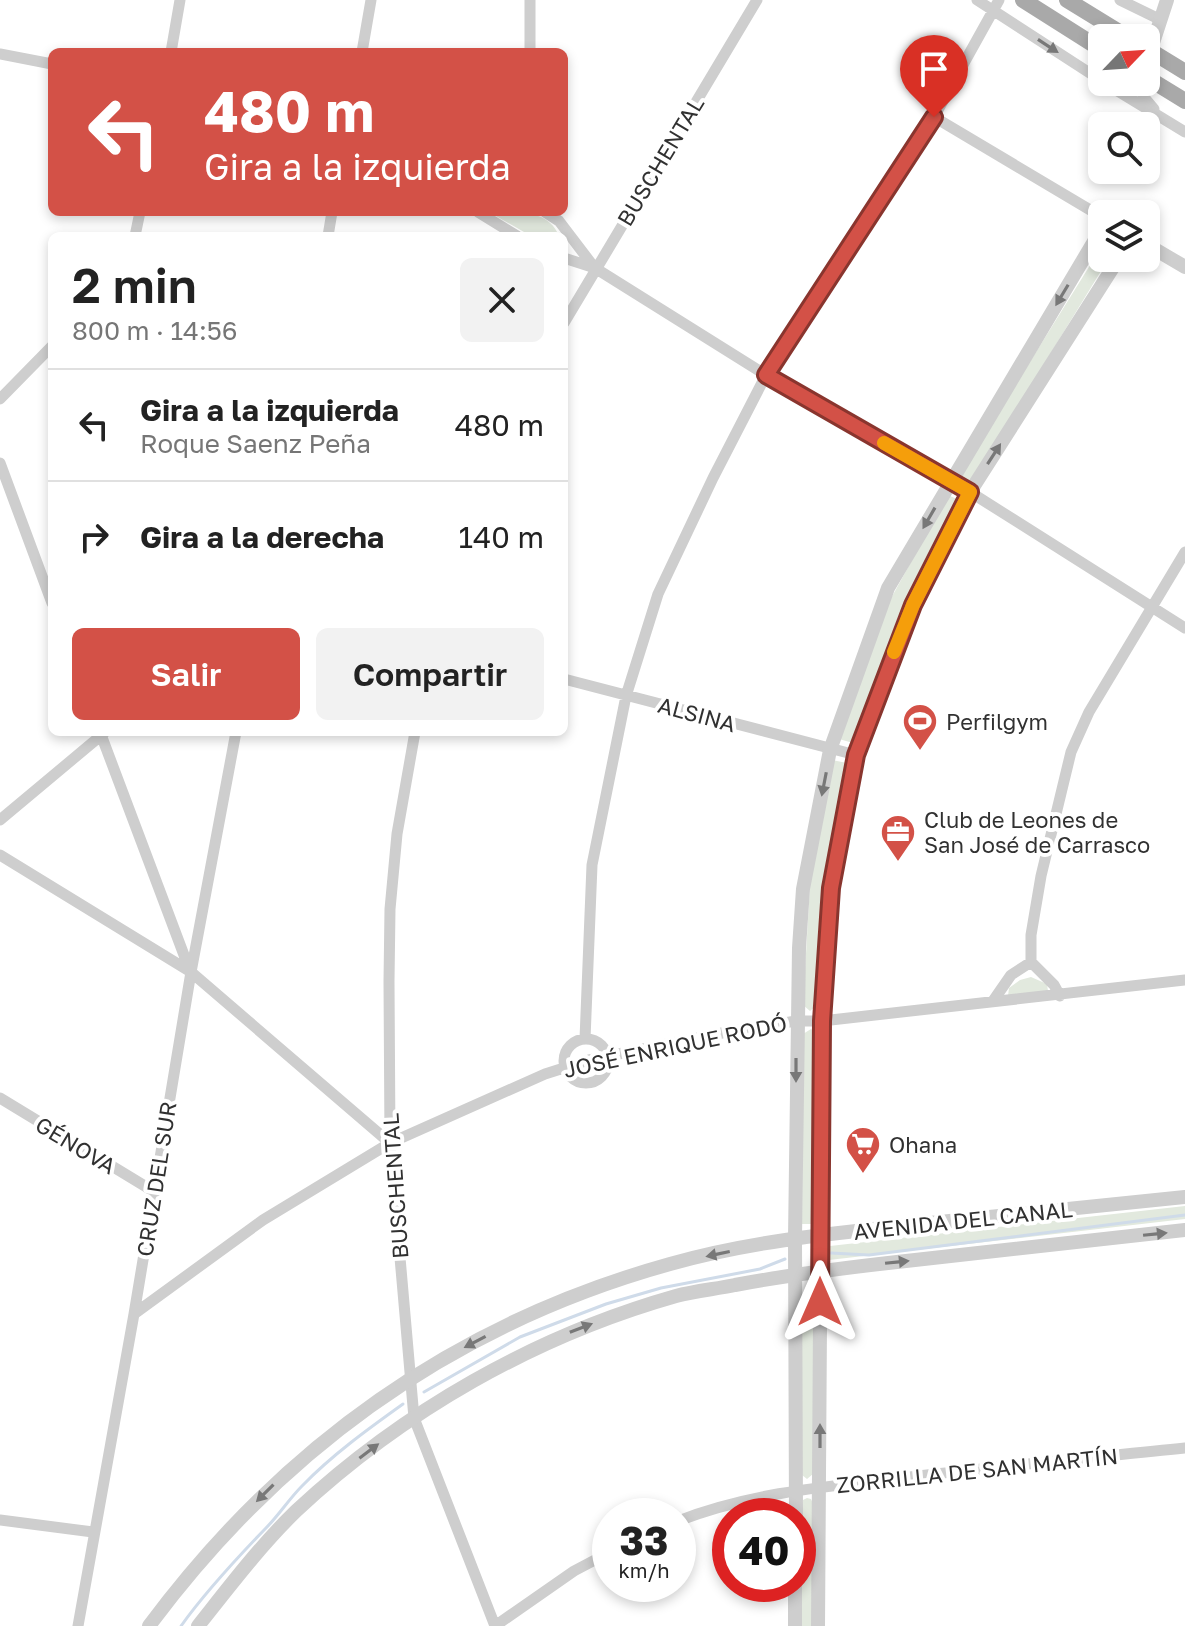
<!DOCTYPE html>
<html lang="es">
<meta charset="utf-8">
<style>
body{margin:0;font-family:"Golos Text",sans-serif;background:#f2f2f2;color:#222;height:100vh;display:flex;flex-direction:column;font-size:30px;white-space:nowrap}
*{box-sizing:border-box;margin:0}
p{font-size:26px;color:#767676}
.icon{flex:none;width:44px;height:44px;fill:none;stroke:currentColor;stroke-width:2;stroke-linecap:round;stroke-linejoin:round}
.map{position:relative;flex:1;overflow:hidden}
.details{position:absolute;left:48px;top:232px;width:520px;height:504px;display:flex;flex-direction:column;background:#fff;border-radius:12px;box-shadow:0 4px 12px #0003}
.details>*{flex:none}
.guide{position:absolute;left:48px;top:48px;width:520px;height:168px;border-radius:12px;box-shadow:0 4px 12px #0003;background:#d35147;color:#fff;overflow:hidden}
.needle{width:52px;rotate:65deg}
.tools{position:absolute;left:1088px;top:24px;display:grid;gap:16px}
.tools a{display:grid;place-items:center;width:72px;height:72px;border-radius:12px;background:#fff;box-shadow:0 4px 12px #0003;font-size:40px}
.speed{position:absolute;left:592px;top:1498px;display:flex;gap:16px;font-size:40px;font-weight:700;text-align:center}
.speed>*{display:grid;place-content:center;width:104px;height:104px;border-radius:50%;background:#fff;box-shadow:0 4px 12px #0003;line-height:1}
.speed small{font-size:20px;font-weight:400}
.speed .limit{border:12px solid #d22;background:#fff;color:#111}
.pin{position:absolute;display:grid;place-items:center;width:68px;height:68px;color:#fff;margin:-82px -34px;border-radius:50% 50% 50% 0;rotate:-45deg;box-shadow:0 0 8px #0007}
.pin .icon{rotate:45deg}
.me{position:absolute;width:88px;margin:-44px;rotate:0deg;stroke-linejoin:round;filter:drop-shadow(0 0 6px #0008)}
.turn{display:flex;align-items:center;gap:28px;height:168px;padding:0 24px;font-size:36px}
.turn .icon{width:104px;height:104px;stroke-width:2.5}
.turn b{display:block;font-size:56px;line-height:68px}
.round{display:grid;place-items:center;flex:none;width:84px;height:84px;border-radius:12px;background:#f2f2f2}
.overview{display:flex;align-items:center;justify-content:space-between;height:136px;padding:0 24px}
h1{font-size:48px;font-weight:600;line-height:60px}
.action{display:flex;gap:16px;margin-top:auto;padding:16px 24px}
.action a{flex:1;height:92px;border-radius:12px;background:#d35147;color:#fff;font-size:32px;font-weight:600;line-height:92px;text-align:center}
.action a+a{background:#f2f2f2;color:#222}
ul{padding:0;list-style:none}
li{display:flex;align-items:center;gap:24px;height:112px;padding:0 24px;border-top:2px solid #e0e0e0}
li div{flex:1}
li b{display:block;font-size:30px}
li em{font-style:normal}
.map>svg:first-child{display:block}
</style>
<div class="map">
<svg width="1185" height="1626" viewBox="0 0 1185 1626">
<rect width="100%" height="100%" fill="#fff"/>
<!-- green -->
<path fill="#e2e9de" d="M489,212C514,212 548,208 559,236H531Z
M1102,246V258H1109L971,483L959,476Z
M948,495L959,500L898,617L853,743L839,739L884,611Z
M832,760L847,763L827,885L818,1004L810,1011L803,1005L810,885Z
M1031,977L1047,984L1048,991L1008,996L1009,988L1020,980Z
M811,1029L817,1034L814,1224H802L803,1034Z
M1185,1206V1219L829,1260L830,1246Z
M808,1295L813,1300V1474L807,1479L802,1475L801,1300Z
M807,1498L811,1499L813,1504V1626H800L802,1505L803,1500Z"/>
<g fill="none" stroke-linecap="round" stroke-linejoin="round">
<!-- stream -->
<path stroke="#cfdbe9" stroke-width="3" d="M831,1253L869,1255L1185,1215
M424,1392L520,1337L606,1304L661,1288L760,1269L785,1259
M181,1626C206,1591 236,1559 266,1528C279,1515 289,1499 302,1486C332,1455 368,1429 403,1404"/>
<!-- minor -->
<path stroke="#cecece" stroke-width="11" d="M977,0L1102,81
M1120,0L1161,20
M171,52L180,0
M362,52L371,0
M530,52V0
M0,54L52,64
M1103,82L1185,132
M1141,82L1143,96L1154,109
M934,117L1102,217
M478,212L517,236
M545,212L559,221L594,267
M135,236L140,212
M328,236L332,212
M564,258L595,268L766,375L970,492L1185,628
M564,323L757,0
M0,399L52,346
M0,463L52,603
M564,679L856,755
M100,732L190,971
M415,732L397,834L390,909L389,981L390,1143L414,1418L495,1626
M0,820L104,733
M0,855L191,972L390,1143
M1031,962V935L1041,876L1071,752L1089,712L1185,552
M993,1001L1011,975L1031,962L1054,985L1060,996
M585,1039L592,865L626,696L658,594L713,478L766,375L934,117L999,0
M564 1061a22 22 0 1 1 44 0a22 22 0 1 1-44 0Z
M0,1098L153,1191
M134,1314L263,1220L390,1143L545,1074L589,1060L722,1033L796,1021H822L1185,980
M0,1520L93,1532
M678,1521C747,1494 820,1487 893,1479C990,1467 1088,1458 1185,1448
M78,1626L134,1314L191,972L236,732
M495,1626L574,1571L610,1552"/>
<!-- tertiary -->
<path stroke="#cecece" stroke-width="14" d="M1146,64L1167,0
M1146,244L1185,267
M796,1516L795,1238L799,948L803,889L830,750L888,588L1102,228
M149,1626C282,1447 454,1324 670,1264C751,1241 836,1233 920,1224C1009,1215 1097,1206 1185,1197
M198,1626C229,1587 260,1546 296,1511C403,1411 535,1336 676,1296C695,1291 716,1289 735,1285C789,1275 843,1268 897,1262C993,1252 1089,1241 1185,1230
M795,1626V1584
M818,1626L822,1021L831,888L856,755L913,605L970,492L1119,258"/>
<!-- primary -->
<path stroke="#a9a9a9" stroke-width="16" d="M1023,0L1102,50
M1067,0L1129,38
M1146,48L1185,72
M1146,77L1185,101"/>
</g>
<!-- one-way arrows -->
<defs><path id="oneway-solid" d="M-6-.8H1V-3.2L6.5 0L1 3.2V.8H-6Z" transform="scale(2)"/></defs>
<g fill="#787878">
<use href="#oneway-solid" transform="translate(1048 46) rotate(33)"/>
<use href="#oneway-solid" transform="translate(1062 295) rotate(121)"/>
<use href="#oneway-solid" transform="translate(994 454) rotate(-57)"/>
<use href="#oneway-solid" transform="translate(929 518) rotate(120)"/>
<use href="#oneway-solid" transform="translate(824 784) rotate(101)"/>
<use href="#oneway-solid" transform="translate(796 1070) rotate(90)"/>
<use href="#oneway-solid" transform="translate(1155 1234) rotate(-6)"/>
<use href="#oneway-solid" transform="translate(718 1254) rotate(168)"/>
<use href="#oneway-solid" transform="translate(897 1262) rotate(-6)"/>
<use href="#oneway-solid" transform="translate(581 1328) rotate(-21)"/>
<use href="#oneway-solid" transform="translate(475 1342) rotate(152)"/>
<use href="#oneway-solid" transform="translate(820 1436) rotate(-90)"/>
<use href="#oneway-solid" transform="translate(369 1451) rotate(-37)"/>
<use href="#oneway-solid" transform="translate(265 1493) rotate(135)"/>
</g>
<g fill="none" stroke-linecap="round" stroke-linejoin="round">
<!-- route casing -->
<g stroke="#89352e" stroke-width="20">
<path id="route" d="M820,1302L822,1021L831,888L856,755L913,605L970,492L766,375L934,117"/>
</g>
<!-- route -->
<use href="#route" stroke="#d35147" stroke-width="14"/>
<!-- slow -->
<path stroke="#f59e0b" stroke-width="14" d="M884,443L970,492L913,605L894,652"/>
</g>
<!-- icons -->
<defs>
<g id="stadium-pin" transform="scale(1.8)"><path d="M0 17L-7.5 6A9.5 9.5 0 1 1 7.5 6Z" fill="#d35147" stroke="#fff"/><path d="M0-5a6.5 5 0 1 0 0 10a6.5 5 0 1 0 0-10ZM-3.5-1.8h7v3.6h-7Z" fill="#fff"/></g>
<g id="office-pin" transform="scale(1.8)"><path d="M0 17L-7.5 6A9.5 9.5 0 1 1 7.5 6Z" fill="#d35147" stroke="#fff"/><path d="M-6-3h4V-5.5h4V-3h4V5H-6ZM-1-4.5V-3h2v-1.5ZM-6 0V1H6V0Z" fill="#fff"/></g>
<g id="supermarket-pin" transform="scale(1.8)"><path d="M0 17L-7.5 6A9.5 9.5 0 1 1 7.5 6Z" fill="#d35147" stroke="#fff"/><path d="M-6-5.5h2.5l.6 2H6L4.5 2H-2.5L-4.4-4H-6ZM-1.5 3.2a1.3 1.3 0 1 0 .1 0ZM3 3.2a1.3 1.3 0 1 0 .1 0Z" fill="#fff"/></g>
</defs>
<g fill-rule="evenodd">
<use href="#stadium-pin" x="920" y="721"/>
<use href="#office-pin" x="898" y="832"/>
<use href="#supermarket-pin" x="863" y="1144"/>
</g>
<g text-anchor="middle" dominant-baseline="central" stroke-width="8" stroke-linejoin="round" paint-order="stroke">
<!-- street labels -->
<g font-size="22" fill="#313131" stroke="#fff">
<text transform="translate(660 161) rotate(-59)">BUSCHENTAL</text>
<text transform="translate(697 714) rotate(15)">ALSINA</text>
<text transform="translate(675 1046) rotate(-12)">JOSÉ ENRIQUE RODÓ</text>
<text transform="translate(76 1145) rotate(31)">GÉNOVA</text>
<text transform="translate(156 1179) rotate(-81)">CRUZ DEL SUR</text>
<text transform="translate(395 1186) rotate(-94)">BUSCHENTAL</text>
<text transform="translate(963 1220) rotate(-6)">AVENIDA DEL CANAL</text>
<text transform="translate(977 1470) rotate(-6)">ZORRILLA DE SAN MARTÍN</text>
</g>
<!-- poi labels -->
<g font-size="22" fill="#313131" stroke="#fff" text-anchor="start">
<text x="946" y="721">Perfilgym</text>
<text x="924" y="819">Club de Leones de<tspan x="924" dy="25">San José de Carrasco</tspan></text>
<text x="889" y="1144">Ohana</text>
</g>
</g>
</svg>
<div class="tools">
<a><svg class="needle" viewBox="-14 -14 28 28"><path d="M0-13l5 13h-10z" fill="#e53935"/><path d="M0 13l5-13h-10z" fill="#767676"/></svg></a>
<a><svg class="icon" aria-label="search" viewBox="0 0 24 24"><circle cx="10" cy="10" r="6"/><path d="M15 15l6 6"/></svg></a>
<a><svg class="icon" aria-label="layers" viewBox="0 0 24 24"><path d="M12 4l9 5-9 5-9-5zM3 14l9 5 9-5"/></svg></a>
</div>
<div class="speed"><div>33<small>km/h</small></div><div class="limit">40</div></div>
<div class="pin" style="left:934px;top:117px;background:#d93025"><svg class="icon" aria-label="arrive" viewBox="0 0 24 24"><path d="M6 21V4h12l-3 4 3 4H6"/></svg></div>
<svg class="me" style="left:820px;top:1302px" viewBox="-20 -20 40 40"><path d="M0-17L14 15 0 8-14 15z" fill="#d35147" stroke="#fff" stroke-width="4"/></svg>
<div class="guide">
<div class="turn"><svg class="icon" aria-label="left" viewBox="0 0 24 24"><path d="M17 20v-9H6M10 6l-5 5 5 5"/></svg><div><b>480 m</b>Gira a la izquierda</div></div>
</div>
<section class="details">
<div class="overview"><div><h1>2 min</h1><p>800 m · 14:56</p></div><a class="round"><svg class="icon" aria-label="close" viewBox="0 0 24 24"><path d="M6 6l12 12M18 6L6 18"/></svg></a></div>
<ul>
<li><svg class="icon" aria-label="left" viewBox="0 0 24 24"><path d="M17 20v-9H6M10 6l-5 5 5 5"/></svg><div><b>Gira a la izquierda</b><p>Roque Saenz Peña</p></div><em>480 m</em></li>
<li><svg class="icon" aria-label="right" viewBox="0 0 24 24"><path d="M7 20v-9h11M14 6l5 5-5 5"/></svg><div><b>Gira a la derecha</b></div><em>140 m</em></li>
</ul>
<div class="action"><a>Salir</a><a>Compartir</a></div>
</section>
</div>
